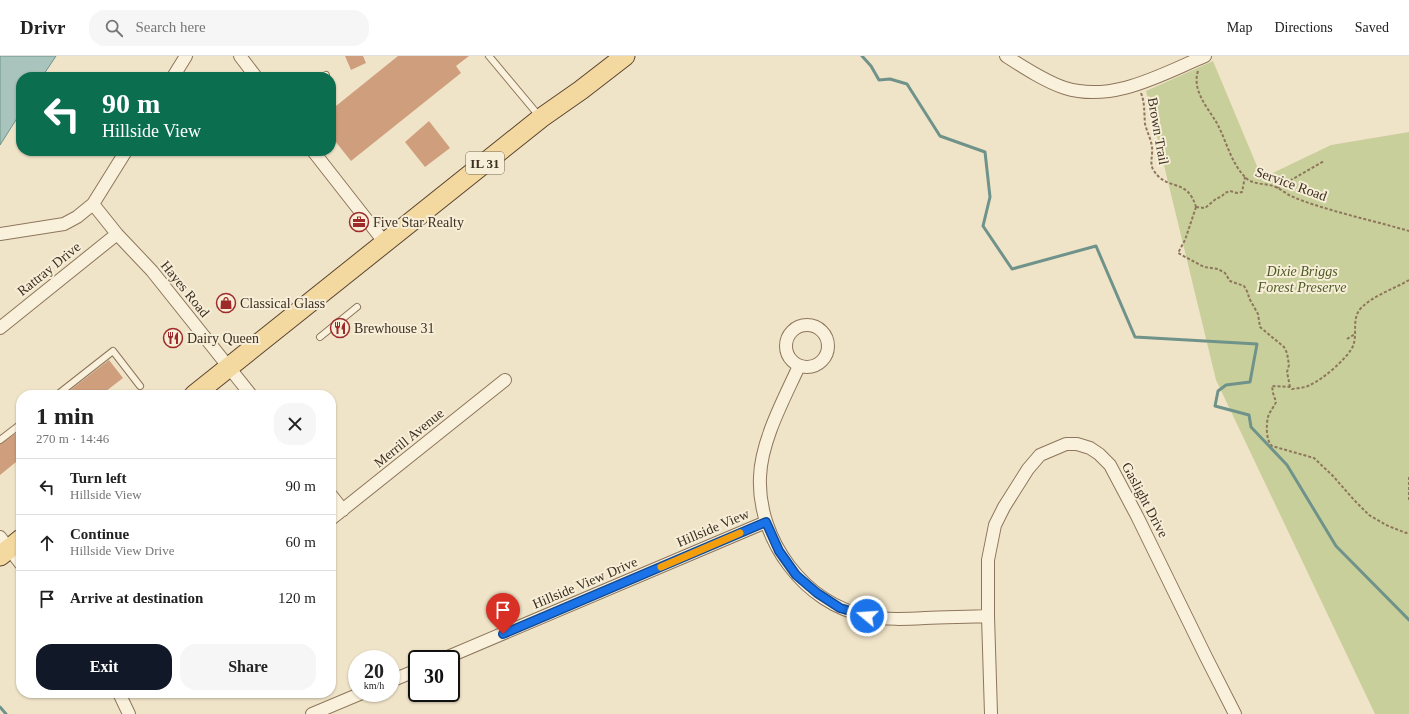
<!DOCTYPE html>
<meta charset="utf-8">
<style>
body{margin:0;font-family:"Times New Roman",serif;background:#f6f6f6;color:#222;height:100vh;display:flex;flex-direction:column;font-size:15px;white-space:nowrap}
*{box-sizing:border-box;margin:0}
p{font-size:13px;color:#767676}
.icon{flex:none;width:22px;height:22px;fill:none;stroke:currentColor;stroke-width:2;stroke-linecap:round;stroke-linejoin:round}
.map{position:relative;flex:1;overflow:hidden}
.sheet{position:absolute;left:16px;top:334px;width:320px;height:308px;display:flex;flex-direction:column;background:#fff;border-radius:16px;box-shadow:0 1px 3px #0004}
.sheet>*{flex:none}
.top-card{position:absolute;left:16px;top:16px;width:320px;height:84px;border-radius:16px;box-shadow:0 1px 3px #0004;background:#0b6e4f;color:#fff;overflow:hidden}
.speed{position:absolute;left:348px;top:594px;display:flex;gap:8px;font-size:20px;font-weight:700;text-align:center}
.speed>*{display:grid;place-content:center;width:52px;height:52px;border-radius:50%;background:#fff;box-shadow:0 1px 3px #0004;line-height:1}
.speed small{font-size:10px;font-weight:400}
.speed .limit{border:2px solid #111;border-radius:6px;background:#fff;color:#111}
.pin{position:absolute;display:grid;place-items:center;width:34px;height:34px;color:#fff;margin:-41px -17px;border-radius:50% 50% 50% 0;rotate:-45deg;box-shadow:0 0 4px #0007}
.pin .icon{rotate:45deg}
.me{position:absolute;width:44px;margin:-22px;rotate:288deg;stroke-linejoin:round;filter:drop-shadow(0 0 3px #0008)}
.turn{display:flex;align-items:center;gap:14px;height:84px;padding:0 20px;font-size:18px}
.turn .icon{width:52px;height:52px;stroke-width:2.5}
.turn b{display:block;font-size:28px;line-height:34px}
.round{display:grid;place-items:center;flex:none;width:42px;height:42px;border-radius:16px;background:#f6f6f6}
.headline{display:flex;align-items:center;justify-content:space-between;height:68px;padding:0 20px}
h1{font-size:24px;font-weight:700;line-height:30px}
.button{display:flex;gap:8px;margin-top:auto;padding:8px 20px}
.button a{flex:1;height:46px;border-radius:16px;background:#111827;color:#fff;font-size:16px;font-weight:700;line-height:46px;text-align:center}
.button a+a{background:#f6f6f6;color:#222}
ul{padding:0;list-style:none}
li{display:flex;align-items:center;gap:12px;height:56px;padding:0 20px;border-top:1px solid #e0e0e0}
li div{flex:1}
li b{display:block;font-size:15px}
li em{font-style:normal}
header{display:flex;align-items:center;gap:24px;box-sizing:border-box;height:56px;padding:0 20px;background:#fff;border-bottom:1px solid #e0e0e0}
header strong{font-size:19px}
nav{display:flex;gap:22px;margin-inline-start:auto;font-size:14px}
.search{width:280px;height:36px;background:#f6f6f6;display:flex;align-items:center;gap:10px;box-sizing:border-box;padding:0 14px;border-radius:16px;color:#767676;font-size:15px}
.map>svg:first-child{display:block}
</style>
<header>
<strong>Drivr</strong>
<div class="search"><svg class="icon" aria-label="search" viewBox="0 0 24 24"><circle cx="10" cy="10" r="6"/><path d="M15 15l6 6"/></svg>Search here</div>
<nav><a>Map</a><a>Directions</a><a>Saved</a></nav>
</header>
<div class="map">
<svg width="1409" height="658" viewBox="0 0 1409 658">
<rect width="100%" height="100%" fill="#f0e4c8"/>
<!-- green -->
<path fill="#c9cf9b" d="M1213,5L1262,122L1331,89L1409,76V658H1375L1216,324L1146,35Z"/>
<!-- water -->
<path fill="#a9c4bc" stroke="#6f938a" d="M0,0H56L42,21H21V56L0,89Z"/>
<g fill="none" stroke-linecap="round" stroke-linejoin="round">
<!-- stream -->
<path stroke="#6f938a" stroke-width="3" d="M862,0L871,10L879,24L890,23L907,28L940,80L985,96L990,141L983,170L1012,213L1096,190L1135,281L1257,288L1250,326L1226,329L1218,335L1215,350L1249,359L1251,371L1287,409L1336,490L1409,564
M0,651L6,658"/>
</g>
<!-- building -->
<path fill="#cf9f7d" d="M345,0H363L366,7L351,14Z
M398,0H469L456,10L461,17L351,105L331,80V54Z
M429,65L450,92L425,111L405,86Z
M109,304L123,322L101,339H64Z
M21,374V402L0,419V388Z"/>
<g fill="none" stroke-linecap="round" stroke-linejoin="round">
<!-- service casing -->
<g stroke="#8d765c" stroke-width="8">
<path id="service" d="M489,0L540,61
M322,21L326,19
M320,281L357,251
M57,339L113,295L140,330
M0,384L21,368"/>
</g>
<!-- minor casing -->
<g stroke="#8d765c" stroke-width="14">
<path id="minor" d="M240,0L256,21
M1006,0C1023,11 1046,26 1065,32C1113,47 1162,18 1205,0
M173,21L186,0
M313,95L385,187
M93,148L117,178L152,215L251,339
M0,178L64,168L77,161L93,148L126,95
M786 290a21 21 0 1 1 42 0a21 21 0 1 1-42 0Z
M0,272L117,178
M799,310C784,343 761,385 760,421C757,483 805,549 867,560C886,564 906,563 925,562C946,561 967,561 988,560
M331,439L343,454
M331,463L505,324
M0,481L21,508
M443,603L766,466
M391,625L417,614
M119,637L129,658
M312,658L362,637
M991,658L988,560V504L995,469L1004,451L1028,413L1040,399L1066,388H1077L1090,392L1099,398L1110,409L1137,460L1206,601L1235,658"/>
</g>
<!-- primary casing -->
<g stroke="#5b4430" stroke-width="21">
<path id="primary" d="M194,339L541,62L581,34L625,0
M0,500L21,483"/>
</g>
<!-- path -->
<path stroke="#8d765c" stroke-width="2" stroke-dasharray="3 2" stroke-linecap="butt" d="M1198,15C1192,33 1206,50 1215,64C1226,82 1230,106 1245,121C1252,129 1264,127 1273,130C1279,132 1284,136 1289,139C1297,143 1306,146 1315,149C1346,159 1378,166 1409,175
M1141,37C1145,47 1144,57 1145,68C1147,76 1151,83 1152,91C1153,100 1149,108 1154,115C1168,136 1187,121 1196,151
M1277,132L1324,105
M1196,151L1185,184L1178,197L1204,211L1218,213L1225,217L1230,225L1244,230L1248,237L1249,242L1258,258L1260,271L1284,291L1287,297L1289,309L1287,316L1290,331
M1196,151L1205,152L1217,142L1221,141L1225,137L1230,135L1237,137L1242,136L1245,121
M1409,224C1394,233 1374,239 1361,252C1351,263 1358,277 1353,290C1347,303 1323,323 1310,329C1305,332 1298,332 1292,333L1290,331L1272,330L1273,337L1276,346C1274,351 1270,355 1268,361C1266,369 1266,385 1272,390L1314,402L1333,420L1354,444L1369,459L1386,469L1406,477L1409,476
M1347,283L1355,278
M1409,421V446"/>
<!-- service -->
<use href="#service" stroke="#faf1dc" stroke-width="6"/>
<!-- minor -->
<use href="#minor" stroke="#faf1dc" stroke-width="12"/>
<!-- primary -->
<use href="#primary" stroke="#f3d9a0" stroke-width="19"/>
</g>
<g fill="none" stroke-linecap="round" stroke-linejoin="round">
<!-- route casing -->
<g stroke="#114b97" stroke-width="10">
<path id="route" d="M503,578L766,466L779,495L796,519L817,537L840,552L867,560"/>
</g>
<!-- route -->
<use href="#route" stroke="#1a73e8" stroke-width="7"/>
<!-- slow -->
<path stroke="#f59e0b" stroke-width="7" d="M661,511L740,477"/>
</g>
<!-- icons -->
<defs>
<g id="office-ring" transform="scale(1)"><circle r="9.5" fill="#f7eed8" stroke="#9e2a2b" stroke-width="1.5"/><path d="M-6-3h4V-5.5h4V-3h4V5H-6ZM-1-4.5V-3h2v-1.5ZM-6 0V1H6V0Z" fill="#9e2a2b"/></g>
<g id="shop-ring" transform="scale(1)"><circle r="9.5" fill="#f7eed8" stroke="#9e2a2b" stroke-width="1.5"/><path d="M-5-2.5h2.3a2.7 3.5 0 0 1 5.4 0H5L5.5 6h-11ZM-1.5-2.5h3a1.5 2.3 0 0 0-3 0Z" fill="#9e2a2b"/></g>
<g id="restaurant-ring" transform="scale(1)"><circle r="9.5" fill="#f7eed8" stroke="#9e2a2b" stroke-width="1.5"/><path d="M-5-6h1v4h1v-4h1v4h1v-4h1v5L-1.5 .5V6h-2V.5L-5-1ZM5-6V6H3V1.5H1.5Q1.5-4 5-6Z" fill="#9e2a2b"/></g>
</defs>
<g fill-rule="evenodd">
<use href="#office-ring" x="359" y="166"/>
<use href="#shop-ring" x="226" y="247"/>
<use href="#restaurant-ring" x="340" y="272"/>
<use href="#restaurant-ring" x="173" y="282"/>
</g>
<g text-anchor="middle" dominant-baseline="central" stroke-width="4" stroke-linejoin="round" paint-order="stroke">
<!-- shield labels -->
<rect fill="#f7eed8" stroke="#756857" stroke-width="1" x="466" y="96" width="38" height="22" rx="3"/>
<g font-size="13" font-weight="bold" fill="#3d2e20">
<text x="485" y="107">IL 31</text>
</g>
<!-- street labels -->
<g font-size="14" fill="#3d2e20" stroke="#f7eed8">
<text transform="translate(1158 75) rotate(80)">Brown Trail</text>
<text transform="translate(1291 128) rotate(20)">Service Road</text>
<text transform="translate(49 213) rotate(-39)">Rattray Drive</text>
<text transform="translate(185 233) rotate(51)">Hayes Road</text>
<text transform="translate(409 382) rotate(-39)">Merrill Avenue</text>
<text transform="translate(1145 444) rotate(62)">Gaslight Drive</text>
<text transform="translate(713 472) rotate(-23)">Hillside View</text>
<text transform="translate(585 527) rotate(-23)">Hillside View Drive</text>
</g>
<!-- poi labels -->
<g font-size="14" fill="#3d2e20" stroke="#f7eed8" text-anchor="start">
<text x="373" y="166">Five Star Realty</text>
<text x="240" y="247">Classical Glass</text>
<text x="354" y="272">Brewhouse 31</text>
<text x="187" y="282">Dairy Queen</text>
</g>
<!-- park labels -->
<g font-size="14" font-style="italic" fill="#4d5a26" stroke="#f7eed8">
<text x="1302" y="215">Dixie Briggs<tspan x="1302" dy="16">Forest Preserve</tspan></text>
</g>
</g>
</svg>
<div class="speed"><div>20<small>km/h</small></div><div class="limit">30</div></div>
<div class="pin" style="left:503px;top:578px;background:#d93025"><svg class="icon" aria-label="arrive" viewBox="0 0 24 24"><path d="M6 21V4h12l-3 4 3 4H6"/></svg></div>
<svg class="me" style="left:867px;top:560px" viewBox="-20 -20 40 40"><circle r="17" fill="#1a73e8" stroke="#fff" stroke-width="3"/><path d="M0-11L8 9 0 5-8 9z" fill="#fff"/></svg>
<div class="top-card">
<div class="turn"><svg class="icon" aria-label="left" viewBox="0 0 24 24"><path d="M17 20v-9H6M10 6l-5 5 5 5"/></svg><div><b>90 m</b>Hillside View</div></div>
</div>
<section class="sheet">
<div class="headline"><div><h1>1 min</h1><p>270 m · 14:46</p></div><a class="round"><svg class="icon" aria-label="close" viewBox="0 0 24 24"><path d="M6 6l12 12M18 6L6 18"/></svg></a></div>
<ul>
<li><svg class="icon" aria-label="left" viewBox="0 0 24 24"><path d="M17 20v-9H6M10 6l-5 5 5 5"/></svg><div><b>Turn left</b><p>Hillside View</p></div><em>90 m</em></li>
<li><svg class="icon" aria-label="ahead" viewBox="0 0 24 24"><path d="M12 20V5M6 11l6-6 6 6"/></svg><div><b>Continue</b><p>Hillside View Drive</p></div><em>60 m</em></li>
<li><svg class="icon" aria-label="arrive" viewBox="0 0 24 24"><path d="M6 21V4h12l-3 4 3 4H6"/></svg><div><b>Arrive at destination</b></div><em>120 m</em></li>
</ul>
<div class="button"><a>Exit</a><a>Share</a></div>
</section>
</div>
